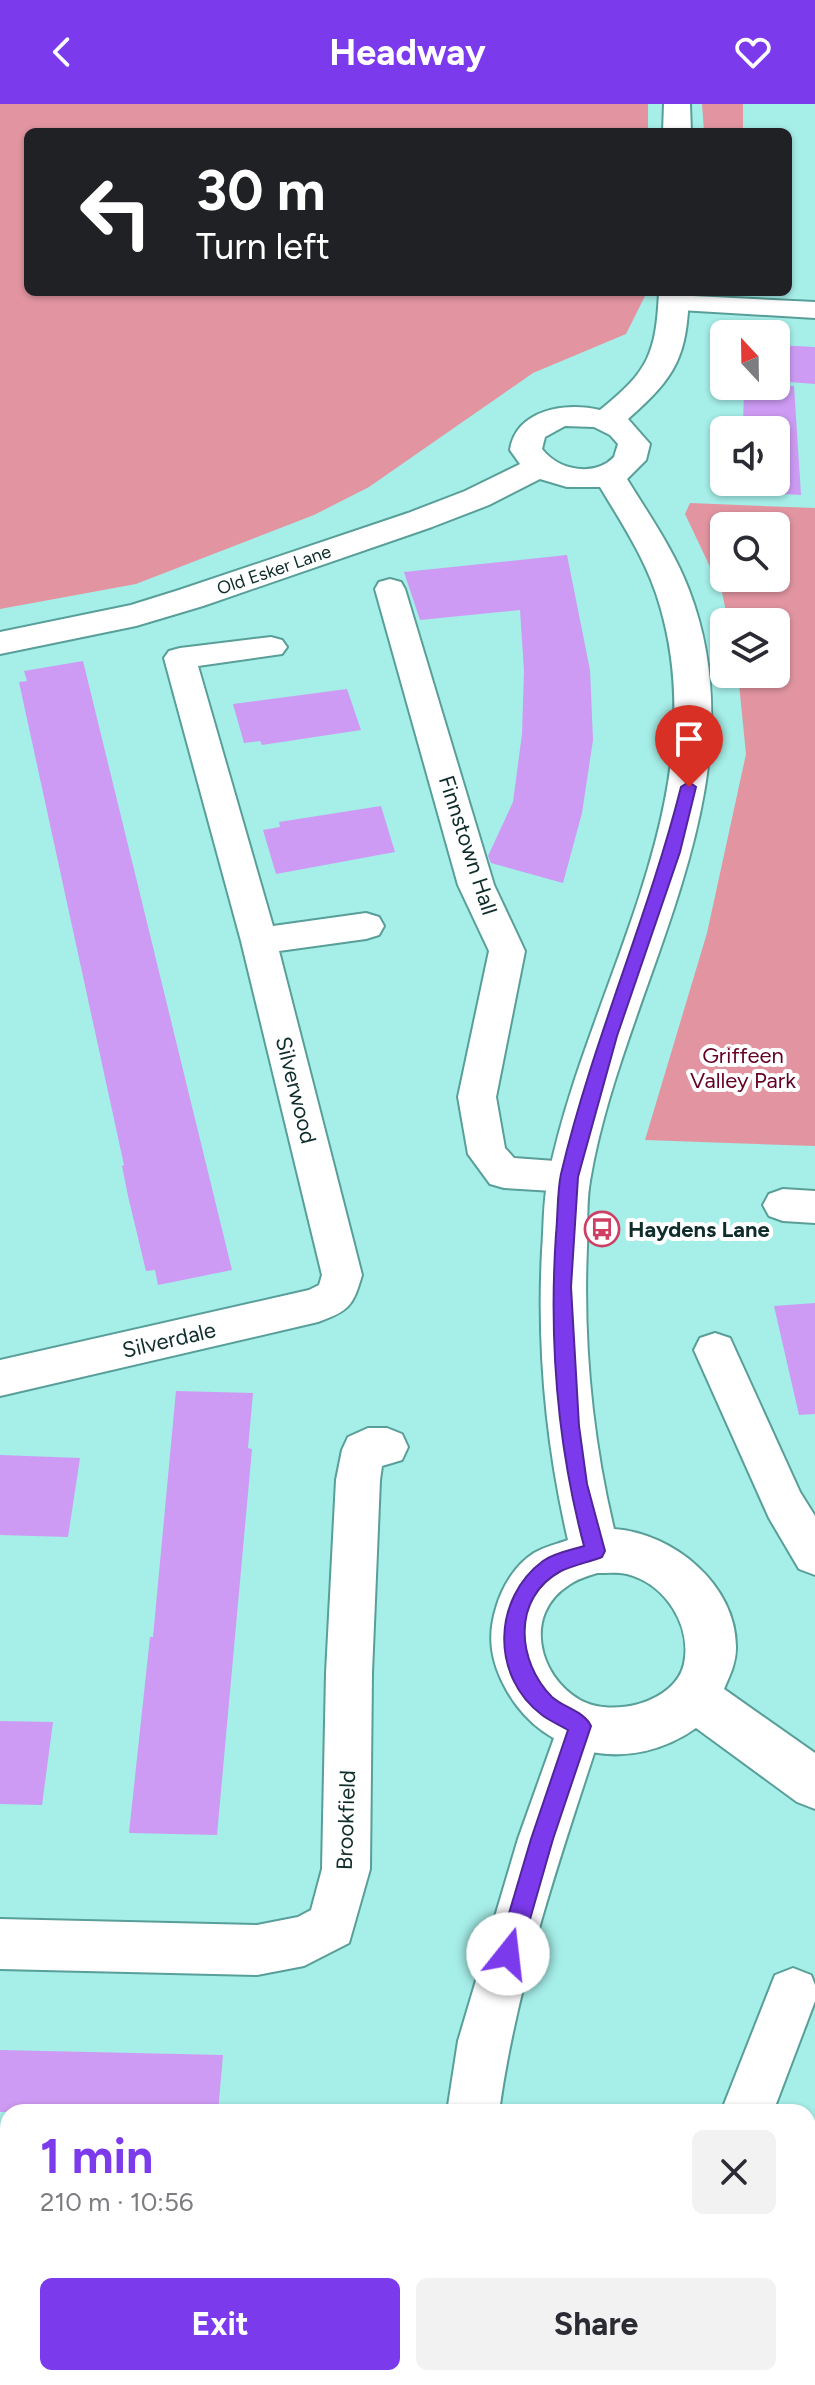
<!DOCTYPE html>
<meta charset="utf-8">
<style>
body{margin:0;font-family:Figtree,sans-serif;background:#f2f2f3;color:#2b2b33;height:100vh;display:flex;flex-direction:column;font-size:30px;white-space:nowrap}
*{box-sizing:border-box;margin:0}
p{font-size:26px;color:#7c7c81}
.icon{flex:none;width:44px;height:44px;fill:none;stroke:currentColor;stroke-width:2;stroke-linecap:round;stroke-linejoin:round}
.map{position:relative;flex:1;overflow:hidden}
.side{position:absolute;left:0px;top:2000px;width:816px;height:282px;display:flex;flex-direction:column;background:#fff;border-radius:24px 24px 0 0;box-shadow:0 2px 6px #0004}
.side>*{flex:none}
.guide{position:absolute;left:24px;top:24px;width:768px;height:168px;border-radius:12px;box-shadow:0 2px 6px #0004;background:#202124;color:#fff;overflow:hidden}
.needle{width:52px;rotate:338deg}
.fabs{position:absolute;left:710px;top:216px;display:grid;gap:16px}
.fabs a{display:grid;place-items:center;width:80px;height:80px;border-radius:12px;background:#fff;box-shadow:0 2px 6px #0004;font-size:40px}
.pin{position:absolute;display:grid;place-items:center;width:68px;height:68px;color:#fff;margin:-82px -34px;border-radius:50% 50% 50% 0;rotate:-45deg;box-shadow:0 0 8px #0007}
.pin .icon{rotate:45deg}
.me{position:absolute;width:88px;margin:-44px;rotate:16deg;stroke-linejoin:round;filter:drop-shadow(0 0 6px #0008)}
.turn{display:flex;align-items:center;gap:28px;height:168px;padding:0 40px;font-size:36px}
.turn .icon{width:104px;height:104px;stroke-width:2.5}
.turn b{display:block;font-size:56px;line-height:68px}
.round{display:grid;place-items:center;flex:none;width:84px;height:84px;border-radius:12px;background:#f2f2f3}
.summary{display:flex;align-items:center;justify-content:space-between;height:136px;padding:0 40px}
h1{font-size:48px;font-weight:700;line-height:60px;color:#7c3aed}
.cta{display:flex;gap:16px;margin-top:auto;padding:16px 40px}
.cta a{flex:1;height:92px;border-radius:12px;background:#7c3aed;color:#fff;font-size:32px;font-weight:700;line-height:92px;text-align:center}
.cta a+a{background:#f2f2f3;color:#2b2b33}
header{display:flex;justify-content:space-between;align-items:center;height:104px;padding:0 40px;background:#7c3aed;color:#fff;font-size:36px;font-weight:700}
.map>svg:first-child{display:block}
</style>
<header><svg class="icon" aria-label="back" viewBox="0 0 24 24"><path d="M15 5l-7 7 7 7"/></svg>Headway<svg class="icon" aria-label="heart" viewBox="0 0 24 24"><path d="M12 20l-8-8c-3-5 5-10 8-4 3-6 11-1 8 4z"/></svg></header>
<div class="map">
<svg width="815" height="2281" viewBox="0 0 815 2281">
<rect width="100%" height="100%" fill="#a6eee8"/>
<!-- green -->
<path fill="#e295a1" fill-rule="evenodd" d="M0,0H648V28H28V188L646,190L626,230L533,269L369,383L314,411L136,480L0,505Z
M702,0H743V28H704Z
M690,399L815,404V1042L645,1036L707,829L746,650L738,570H776V518H728L722,488L685,410ZM776,422V474H724V422Z"/>
<!-- building -->
<path fill="#cd9bf3" d="M776,241L815,243V280L776,277Z
M744,282H794L801,391L748,388V378H776V326H743Z
M567,451L590,566L593,636L582,709L563,779L491,759L488,752L513,698L522,630L524,567L520,506L420,516L404,468Z
M83,557L232,1166L158,1181L155,1166L146,1167L128,1092L122,1062L124,1061L19,578L27,577L24,567Z
M347,585L361,626L262,641L260,637L244,639L233,600Z
M381,702L395,748L276,770L263,726L280,723L279,718Z
M815,1199V1310L799,1311L774,1202Z
M176,1287L253,1289L248,1344L252,1345L217,1731L129,1729L150,1533H153Z
M0,1351L80,1354L68,1433L0,1431Z
M0,1617L53,1618L42,1701L0,1700Z
M0,1946L223,1951L218,2008H0Z"/>
<g fill="none" stroke-linecap="round" stroke-linejoin="round">
<!-- minor casing -->
<g stroke="#589e99" stroke-width="4">
<path id="minor" d="M673,191L815,198V214L663,205L659,199L663,193Z
M390,475L401,478L405,485L494,781L525,847L496,993L505,1044L514,1054L569,1058L583,1062L589,1073L583,1084L569,1088L504,1084L490,1080L468,1050L458,993L489,847L458,781L375,485L379,478Z
M271,533L282,536L287,543L282,550L198,562L273,822L366,809L379,813L384,822L379,831L366,835L279,847L362,1171C353,1202 349,1207 318,1218L0,1292V1256L309,1186L319,1181L322,1171L241,837L164,554L169,547L180,544Z
M783,1085L815,1087V1119L783,1117L769,1112L763,1101L769,1090Z
M715,1229L730,1234L800,1388L815,1412V1471L799,1465L769,1414L694,1246L700,1234Z
M368,1324H387L402,1330L408,1343L402,1356L382,1362L380,1376L372,1569L370,1765L349,1839L304,1862L257,1871L0,1865V1815L257,1821L298,1813L311,1806L322,1765L326,1569L336,1376L342,1346L348,1333Z
M580,1600L596,1606L603,1622C562,1748 517,1876 499,2008H447L458,1937L518,1735L564,1606Z
M793,1864L811,1871L815,1881V1897L773,2008H721L775,1871Z
M299,2274H355V2281H299Z
M440,2274H496V2281H440Z
M646,2274H702L700,2281H644Z"/>
</g>
<!-- tertiary casing -->
<g stroke="#589e99" stroke-width="4">
<path id="tertiary" d="M664,0H690L691,28H663Z
M659,188H689C687,252 677,272 628,315L650,340L646,356L627,375C649,411 674,446 689,486C766,686 622,884 590,1077C586,1099 588,1121 587,1143C583,1238 592,1333 614,1425C673,1429 737,1481 736,1544C736,1559 730,1571 724,1585L815,1649V1705L797,1698L696,1624C632,1670 544,1655 506,1585C491,1558 487,1533 496,1504C502,1483 515,1461 534,1449C544,1443 557,1440 568,1436C546,1341 537,1245 542,1147C544,1123 543,1098 548,1075C585,886 718,699 660,502C648,459 623,421 600,383H567L540,375L489,401L432,423L203,502L136,522L0,550V528L131,501L179,486L408,409L465,387L520,360L510,346C516,305 567,298 600,306C649,267 656,249 659,188ZM565,322L594,323L610,331L618,340L614,353C595,373 559,367 542,345L545,333ZM597,1469C607,1469 618,1468 627,1470C666,1480 692,1522 684,1560C675,1599 612,1614 580,1596C538,1572 523,1510 569,1481C577,1475 588,1472 597,1469Z"/>
</g>
<!-- minor -->
<use href="#minor" fill="#fff" fill-rule="evenodd"/>
<!-- tertiary -->
<use href="#tertiary" fill="#fff" fill-rule="evenodd"/>
</g>
<!-- route -->
<path fill="#7c3aed" stroke="#51269a" stroke-width="2" d="M689,678L696,683L680,748L617,932L578,1073L571,1183L579,1322L587,1380L605,1447L602,1453C589,1458 574,1461 561,1467C511,1494 517,1558 552,1593C564,1604 584,1607 591,1622L553,1735L520,1850L516,1858L508,1862L500,1858L497,1850L531,1735L568,1626C560,1621 550,1617 542,1611C490,1572 493,1494 543,1457C554,1449 571,1446 584,1442C557,1340 549,1235 556,1130C558,1111 557,1089 561,1070C592,938 648,814 681,683Z"/>
<!-- icons -->
<defs>
<g id="bus-ring" transform="scale(1.8)"><circle r="9.5" fill="#fff" stroke="#ce3f63" stroke-width="1.5"/><path d="M-5-6H5V4H4V6H2V4H-2V6H-4V4H-5ZM-3.5-4V0h7V-4ZM-3.5 1.2v1.5H-2V1.2ZM2 1.2v1.5H3.5V1.2Z" fill="#ce3f63"/></g>
</defs>
<g fill-rule="evenodd">
<use href="#bus-ring" x="602" y="1125"/>
</g>
<g text-anchor="middle" dominant-baseline="central" stroke-width="8" stroke-linejoin="round" paint-order="stroke">
<!-- far-street labels -->
<g font-size="18" fill="#0f2d2b" stroke="#fff">
<text transform="translate(274 466) rotate(-19)">Old Esker Lane</text>
</g>
<!-- street labels -->
<g font-size="22" fill="#0f2d2b" stroke="#fff">
<text transform="translate(468 741) rotate(72)">Finnstown Hall</text>
<text transform="translate(296 986) rotate(76)">Silverwood</text>
<text transform="translate(169 1236) rotate(-13)">Silverdale</text>
<text transform="translate(346 1716) rotate(-88)">Brookfield</text>
</g>
<!-- park labels -->
<g font-size="22" fill="#650025" stroke="#fff">
<text x="743" y="951">Griffeen<tspan x="743" dy="25">Valley Park</tspan></text>
</g>
<!-- poi labels -->
<g font-size="22" font-weight="bold" fill="#0f2d2b" stroke="#fff" text-anchor="start">
<text x="628" y="1125">Haydens Lane</text>
</g>
</g>
</svg>
<div class="fabs">
<a><svg class="needle" viewBox="-14 -14 28 28"><path d="M0-13l5 13h-10z" fill="#e53935"/><path d="M0 13l5-13h-10z" fill="#7c7c81"/></svg></a>
<a><svg class="icon" aria-label="sound" viewBox="0 0 24 24"><path d="M4 9h4l5-4v14l-5-4H4zM17 9q2 3 0 6"/></svg></a>
<a><svg class="icon" aria-label="search" viewBox="0 0 24 24"><circle cx="10" cy="10" r="6"/><path d="M15 15l6 6"/></svg></a>
<a><svg class="icon" aria-label="layers" viewBox="0 0 24 24"><path d="M12 4l9 5-9 5-9-5zM3 14l9 5 9-5"/></svg></a>
</div>
<div class="pin" style="left:689px;top:683px;background:#d93025"><svg class="icon" aria-label="arrive" viewBox="0 0 24 24"><path d="M6 21V4h12l-3 4 3 4H6"/></svg></div>
<svg class="me" style="left:508px;top:1850px" viewBox="-20 -20 40 40"><circle r="19" fill="#fff"/><path d="M0-13L10 11 0 6-10 11z" fill="#7c3aed"/></svg>
<div class="guide">
<div class="turn"><svg class="icon" aria-label="left" viewBox="0 0 24 24"><path d="M17 20v-9H6M10 6l-5 5 5 5"/></svg><div><b>30 m</b>Turn left</div></div>
</div>
<section class="side">
<div class="summary"><div><h1>1 min</h1><p>210 m · 10:56</p></div><a class="round"><svg class="icon" aria-label="close" viewBox="0 0 24 24"><path d="M6 6l12 12M18 6L6 18"/></svg></a></div>
<div class="cta"><a>Exit</a><a>Share</a></div>
</section>
</div>
